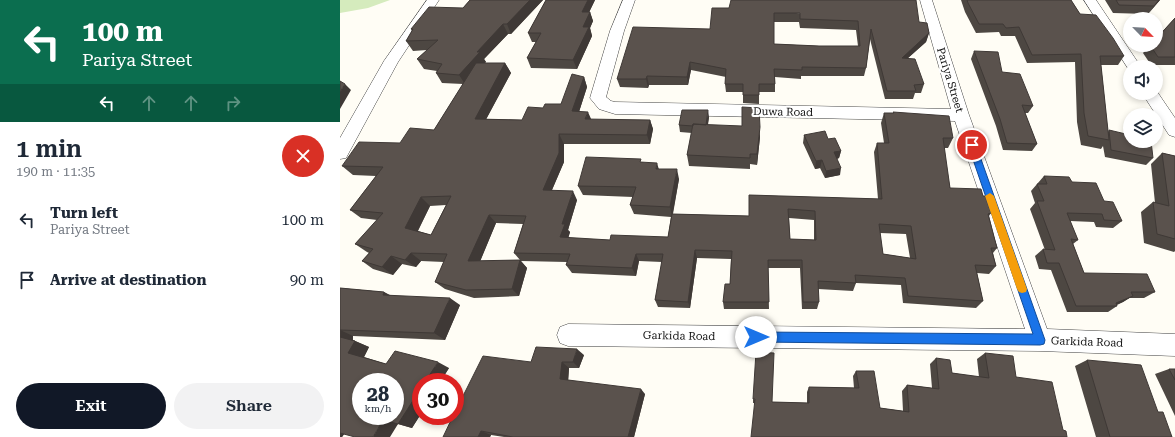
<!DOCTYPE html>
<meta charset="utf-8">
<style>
body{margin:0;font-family:"Roboto Serif",serif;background:#f2f2f3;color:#1f2937;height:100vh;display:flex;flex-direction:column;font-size:15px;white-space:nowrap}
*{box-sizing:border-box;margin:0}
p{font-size:13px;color:#747a83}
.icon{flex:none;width:22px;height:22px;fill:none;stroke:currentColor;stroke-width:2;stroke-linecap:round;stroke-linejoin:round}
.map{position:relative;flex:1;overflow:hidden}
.sheet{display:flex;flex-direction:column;background:#fff;width:340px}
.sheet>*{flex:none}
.hud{background:#0b6e4f;color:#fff;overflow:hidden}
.needle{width:26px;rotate:115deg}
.buttons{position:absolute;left:783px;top:12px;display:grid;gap:8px}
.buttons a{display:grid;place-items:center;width:40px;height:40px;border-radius:50%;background:#fff;box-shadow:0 2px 6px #0003;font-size:20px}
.speed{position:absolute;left:12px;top:373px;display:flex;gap:8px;font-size:20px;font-weight:700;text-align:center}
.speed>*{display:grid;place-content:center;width:52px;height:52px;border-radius:50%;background:#fff;box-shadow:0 2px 6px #0003;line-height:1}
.speed small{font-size:10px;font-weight:400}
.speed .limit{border:6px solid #d22;background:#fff;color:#111}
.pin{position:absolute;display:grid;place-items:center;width:34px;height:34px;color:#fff;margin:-17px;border:2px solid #fff;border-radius:50%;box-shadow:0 1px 4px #0007}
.me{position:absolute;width:44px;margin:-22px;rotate:90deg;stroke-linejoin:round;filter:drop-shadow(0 0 3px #0008)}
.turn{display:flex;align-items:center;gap:14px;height:84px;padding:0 16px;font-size:18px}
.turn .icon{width:52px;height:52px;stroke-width:2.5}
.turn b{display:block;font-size:28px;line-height:34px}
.lanes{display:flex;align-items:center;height:38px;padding:0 16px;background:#0003;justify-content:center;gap:20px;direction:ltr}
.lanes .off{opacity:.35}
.round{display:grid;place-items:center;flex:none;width:42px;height:42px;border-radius:21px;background:#f2f2f3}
.overview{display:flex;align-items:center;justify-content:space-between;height:68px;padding:0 16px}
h1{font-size:24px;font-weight:600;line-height:30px}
.button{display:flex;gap:8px;margin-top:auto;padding:8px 16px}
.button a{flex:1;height:46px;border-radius:24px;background:#111827;color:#fff;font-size:16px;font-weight:600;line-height:46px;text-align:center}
.button a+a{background:#f2f2f3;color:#1f2937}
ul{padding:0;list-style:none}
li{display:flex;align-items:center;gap:12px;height:60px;padding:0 16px}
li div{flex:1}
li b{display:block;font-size:15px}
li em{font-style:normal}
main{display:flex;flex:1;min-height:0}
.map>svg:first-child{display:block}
</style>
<main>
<section class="sheet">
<div class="hud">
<div class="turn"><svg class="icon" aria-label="left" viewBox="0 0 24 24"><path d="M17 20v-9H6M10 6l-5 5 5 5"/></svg><div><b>100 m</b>Pariya Street</div></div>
<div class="lanes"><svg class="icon" aria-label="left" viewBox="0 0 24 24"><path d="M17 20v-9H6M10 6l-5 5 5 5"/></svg><svg class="icon off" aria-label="ahead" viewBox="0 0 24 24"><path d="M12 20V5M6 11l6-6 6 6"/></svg><svg class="icon off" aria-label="ahead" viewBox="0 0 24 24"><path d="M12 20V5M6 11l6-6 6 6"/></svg><svg class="icon off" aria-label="right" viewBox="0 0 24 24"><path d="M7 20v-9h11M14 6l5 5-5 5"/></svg></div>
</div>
<div class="overview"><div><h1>1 min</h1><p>190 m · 11:35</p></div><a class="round" style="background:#d93025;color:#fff"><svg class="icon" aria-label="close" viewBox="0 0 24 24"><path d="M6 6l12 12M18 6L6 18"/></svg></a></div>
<ul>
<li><svg class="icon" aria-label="left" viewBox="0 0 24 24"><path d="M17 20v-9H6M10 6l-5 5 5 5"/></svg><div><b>Turn left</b><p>Pariya Street</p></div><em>100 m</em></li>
<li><svg class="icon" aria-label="arrive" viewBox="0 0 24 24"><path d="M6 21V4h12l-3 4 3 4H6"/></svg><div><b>Arrive at destination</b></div><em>90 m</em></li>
</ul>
<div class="button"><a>Exit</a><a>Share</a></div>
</section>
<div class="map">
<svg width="835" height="437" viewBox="0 0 835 437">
<rect width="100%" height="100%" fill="#fffdf5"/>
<!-- green -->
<path fill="#d5ebbd" d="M0,0H50L28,8L0,13Z"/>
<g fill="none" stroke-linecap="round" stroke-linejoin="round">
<!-- street casing -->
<g stroke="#444" stroke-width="1">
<path id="street" d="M87,0H99L58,62L6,158L0,159V138L44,61Z
M283,0H295L284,31L266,97L271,101L275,102L611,109L580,0H592L629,115L707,329L835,334V356L700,351L228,346L220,343L217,335L220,327L228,324L685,329L615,121L275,114L259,109L250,98L270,31Z
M744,0H756L801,67H790V71L789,70Z
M816,90L835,118V137L829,135L802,93H816Z"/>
</g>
<!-- street -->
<use href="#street" fill="#fff" fill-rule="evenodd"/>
</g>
<!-- wall -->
<path fill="#4d4742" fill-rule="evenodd" d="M130,0H203L171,34H168L144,59L146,62L144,63H165L171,73L146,119L182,120L203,108L221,104L244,77L247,87L239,112L251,120H310L313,129L310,144H224V162L212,190L237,200L228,230L230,232L228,238L270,240L328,237L331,217L294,214L290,205L293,197L243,195L238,186L302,162L319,169L339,179L333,214L409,216V195L538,199L534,152L537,143H544L541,123L544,113H553V112L613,138L608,148H604L610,188L643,196L651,213L649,216L657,248L653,253L656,266L649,274L637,273L643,301L636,308L563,303L561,285L516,283L513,291L478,289L479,302L477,309H462L460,268H428L429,309H384L383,302L390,284L391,259L357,258L350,308L318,307L315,300L322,262L299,261L296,276L232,273L226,265L227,262L181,261L187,268L179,296L134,298L105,289L95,282L104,262L81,261L76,267L62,264L53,275L33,269L22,261L29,253L27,252L15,244L37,220L21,218L10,210L36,176L13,175L2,166L94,130L123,84L102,83L96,73L97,71L84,69L77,59L87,50L73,51L66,41L72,31L71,29L123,8ZM106,205L91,235L78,231L90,206ZM449,218L474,220V240L450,239ZM156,223L183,224L174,253L180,260L140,261ZM540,233L566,234L570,258L543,254Z
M206,0H255L249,12H250L253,21L250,28L252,36L237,69L191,68L187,58L196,42H192L188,33Z
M621,0H731L740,14L784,56L778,65H761L768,132L769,130L813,158L806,165L765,157L763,146L761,149L741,145L737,122L735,62L687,63L675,36H661L659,32L636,33L625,12Z
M765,0H820L808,14L773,13Z
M389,8L579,22L589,33L586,42L568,58L584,84L581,93H575L573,99H545L530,39L526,68L524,76H461V79L435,77V92H419V104L403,103V92H386L385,84L386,77L351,70L348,85H309L308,88L280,87L277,79L370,29ZM434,22H459L460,28L516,30L518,46H479L434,44Z
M835,18V65H811L803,53L810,45Z
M634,51L662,72L693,106L688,113H685L697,144L692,151L663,150L656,126L631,59Z
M369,117L368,125L420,137L417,165L410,164V169L349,166L347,155L352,133L340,132L339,125Z
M464,135L488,139L501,151L499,158L497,159L500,175L485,178L480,168L475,169L463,143Z
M822,153L835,156V251L834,252L804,243L801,212L813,202L815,203L811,164Z
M704,176L732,182L764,201L782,221L773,228L756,227L754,222L730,221L738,240L733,244L744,273L815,292L804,298H789L783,302L777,305V306L768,312H727L711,270L699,269L695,256L703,249L705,250L690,209L695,203L691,191Z
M0,288L44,292L50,295L120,305L105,340L13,336V340L29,347L24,357L46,364L109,368L72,428L58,424L4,434L2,437H0Z
M645,353L676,377L723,430L413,403V399L432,402L467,403V392L469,387L514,388L513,376L516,371L540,408L563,411L562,391L567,385L592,388L590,364L596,358L612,373L639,377L637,359Z
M244,355L239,368H229L228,380L305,394L294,437H164L151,435L150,437H103L191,362Z
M747,360L818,412L832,437H756L735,366Z
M829,369H835V416L815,374Z"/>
<!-- shaded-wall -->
<path fill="#3f3936" d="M190,0H203L171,34L167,24Z
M248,0H255L245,21L242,12Z
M819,0H820L808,14L814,6Z
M250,12L253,21L250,28L252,36L237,69L233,60L243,27Z
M163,24L168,34L144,59L146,62L125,84L119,75L137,52Z
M589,33L586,42L559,66L562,58Z
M350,62L351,70L348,85L347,77Z
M165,63L171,73L141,129L135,119Z
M307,76L309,85L308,88L306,79Z
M244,77L247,87L236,121L232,111Z
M5,84L11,90L0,109V92Z
M368,110L369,117L366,134V127Z
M248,112L252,121L245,119Z
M310,120L313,129L310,144L307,135Z
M420,127V137L417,165V154Z
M219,134L224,144V162L208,199L203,190Z
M501,151L499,158L492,160L494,152Z
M482,160L480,168L475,169L476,161Z
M317,163L320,173L316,169Z
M501,168L500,175L485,178L486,171Z
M337,169L339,179L332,217L330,207Z
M233,191L237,200L228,230L230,232L226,246L220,237L222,224Z
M81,197L90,206L75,236L65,228Z
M149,215L156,223L137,269L128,261Z
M355,250L357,258L350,308L348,302Z
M71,253L81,261L76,267L65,260Z
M296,254L299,261L296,276L292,268Z
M51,256L62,264L53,275L42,267Z
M180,260L187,268L179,296L172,289Z
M44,292L57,300L43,295Z
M793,296L783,302L773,306L776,303Z
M110,298L120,305L105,340L94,333Z
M0,330L13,336L12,343L0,338Z
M15,341L29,347L23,359L8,353Z
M237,349L244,355L239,368L233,362Z
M98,362L109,368L100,382H85Z
M222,362L229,368L228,384L220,379Z
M81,388V414L72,428L58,424Z
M301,389L305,394L294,437H288Z
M43,420L58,424L50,437H33Z
M141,431L151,435L150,437H138Z
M0,432L5,433L2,437H0Z"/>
<!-- building -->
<path fill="#5a524d" stroke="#3f3936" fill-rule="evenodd" d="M130,0H190L167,24H163L137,52H140L119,75L96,73L102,64L77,59L98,40L66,41L73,29H71L89,7L123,8Z
M206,0H248L242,12H250L243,27H249L233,60L187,58L201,33H188Z
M391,0H576L579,22L587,23L589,33L562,58L575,59L584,84L574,85L576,91H547L531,29L526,68L462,67V70L434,69L435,84H419V95H403V84H385L386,69L350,62L347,77L307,76L306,79H277L293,27L370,29L372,8H389ZM434,13H460V19L518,21L520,46H479L434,44Z
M627,0H731L740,14L756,15L773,38L784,56H760L769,140L748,136L744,113L741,54L692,55L679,27L666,28L663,24H639L628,3Z
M776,0H819L814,6L779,5Z
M835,18V57H818L810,45H816V39Z
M634,51L658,52L662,72L680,74L693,106L682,105L697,144L667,143L660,119Z
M136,63H165L135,119L182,120L188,107L203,108L205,104H221L232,74L244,77L232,111L248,112L245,119L310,120L307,135L219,134V153L203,190L233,191L222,224H225L220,237L270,240L271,235L328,237L332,214L409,216V195L542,199L537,143H549L544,113H554L553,112L609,116L613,138H603L610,188L641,189L643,196H645L651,213L648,214L657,248H651L656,266L635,265L643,301L568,296L565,278L515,275L516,283L478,281L479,302H463L462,260H428L429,302H383L385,284H390L392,251L355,250L348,302L315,300L323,254H296L292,268L226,265L230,254L174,253L186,216L149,215L128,261L180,260L172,289L126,290L95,282L107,254L71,253L65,260L51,256L42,267L22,261L33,249L15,244L43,213L10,210L43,167L2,166L19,142L60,143L70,128L94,130ZM111,196L91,235L65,228L81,197ZM448,209L475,211L476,240L450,239ZM539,224L571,226L576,259L543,254Z
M0,81L5,84L0,92Z
M402,107L419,108L420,127L417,154H410V158L347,155L353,124L402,126Z
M342,110H368L366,125L353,124V126L339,125Z
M769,130L790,135V141H811L813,158L771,150Z
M485,131L488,139L495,138L501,151L494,152L501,168L486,171L482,160L476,161L464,135Z
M822,153L835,156V239L817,234L813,202L829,206Z
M246,157L301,159L300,162L317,163L316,169H337L330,207L290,205L296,187L238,186Z
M704,176L729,177L732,182L756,183L764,201L773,202L782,221L764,220L762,214L727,213L738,240L731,239L744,273L807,274L815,292H791L793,296L776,303L777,306H736L719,263H707L703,249L715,250L697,201H704L697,184H707Z
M0,288L44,292L43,295L110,298L94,333L0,330Z
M0,337L15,341L8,353L46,364L55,351L98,362L85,382H81V388L58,424L43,420L33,437H15L0,433ZM21,382H55V416H21Z
M196,347L237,349L233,362H222L220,379L301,389L288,437H173L141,431L138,437H103L113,416H115V412L143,356L191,362Z
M416,352L434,353L432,402L469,403V387L519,388L516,371H534L540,408L569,412L567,385L599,389L596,358L610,360L612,373L649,378L645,353L673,356L676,377L712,382L723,430L726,431L727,437H411L415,399H413Z
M747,360L801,365L818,412H823L832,437H770Z
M829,369H835V380Z"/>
<!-- route -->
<path fill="#1a73e8" stroke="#114b97" d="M632,142L636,145L705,340L704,344L700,345L416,342L413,341L411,337L413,333L416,332L693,334L628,145Z"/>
<!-- slow -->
<path fill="#f59e0b" d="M650,193L654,196L687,289L686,292L682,293L679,292L677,289L645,196Z"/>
<g text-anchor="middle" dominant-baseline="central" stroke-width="4" stroke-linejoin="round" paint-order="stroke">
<!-- street labels -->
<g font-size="11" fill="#111" stroke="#fff">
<text transform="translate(610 80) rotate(73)">Pariya Street</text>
<text transform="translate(443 112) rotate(1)">Duwa Road</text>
<text transform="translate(339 336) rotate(1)">Garkida Road</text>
<text transform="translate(747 342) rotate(2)">Garkida Road</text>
</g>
</g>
</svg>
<div class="buttons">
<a><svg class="needle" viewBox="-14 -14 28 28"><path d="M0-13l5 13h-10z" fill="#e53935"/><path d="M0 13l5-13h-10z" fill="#747a83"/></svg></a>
<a><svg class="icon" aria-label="sound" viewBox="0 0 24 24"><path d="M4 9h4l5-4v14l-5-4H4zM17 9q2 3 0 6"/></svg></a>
<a><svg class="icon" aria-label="layers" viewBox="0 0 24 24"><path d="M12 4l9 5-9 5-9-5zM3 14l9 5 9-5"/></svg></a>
</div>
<div class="speed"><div>28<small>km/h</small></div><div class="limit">30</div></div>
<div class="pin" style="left:632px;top:145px;background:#d93025"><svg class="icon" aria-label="arrive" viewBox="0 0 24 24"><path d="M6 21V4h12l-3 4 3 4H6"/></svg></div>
<svg class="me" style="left:416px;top:337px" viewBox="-20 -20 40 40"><circle r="19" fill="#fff"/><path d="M0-13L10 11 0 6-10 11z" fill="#1a73e8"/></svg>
</div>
</main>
